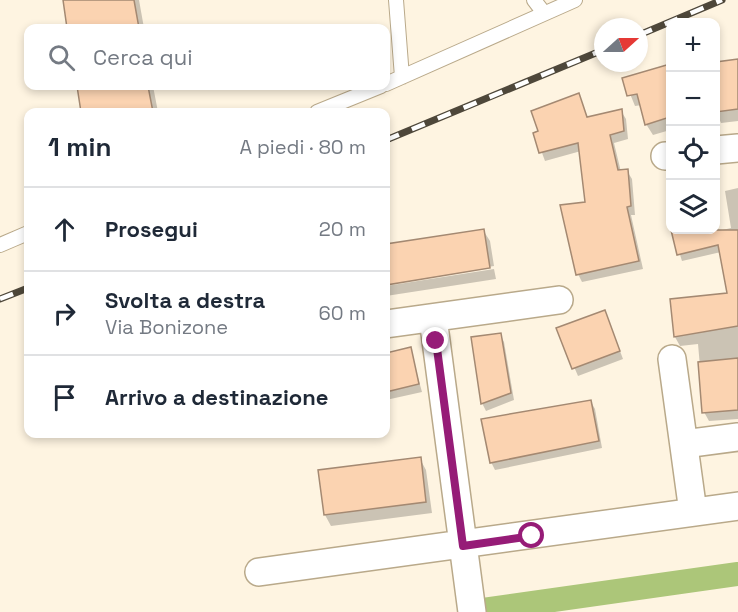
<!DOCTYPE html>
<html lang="it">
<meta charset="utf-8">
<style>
body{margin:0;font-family:"Space Grotesk",sans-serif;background:#f6f6f7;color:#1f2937}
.controls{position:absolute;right:18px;top:18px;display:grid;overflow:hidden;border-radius:12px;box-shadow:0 3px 9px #0003}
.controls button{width:54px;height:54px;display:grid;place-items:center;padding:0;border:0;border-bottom:2px solid #e0e1e3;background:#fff;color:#1f2937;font:30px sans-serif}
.compass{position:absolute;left:594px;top:18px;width:54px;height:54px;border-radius:50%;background:#fff;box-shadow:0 3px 9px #0003;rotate:69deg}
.stop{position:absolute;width:18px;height:18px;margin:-14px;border:4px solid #961c77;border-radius:50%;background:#fff}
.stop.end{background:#961c77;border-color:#fff;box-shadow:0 2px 6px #0008}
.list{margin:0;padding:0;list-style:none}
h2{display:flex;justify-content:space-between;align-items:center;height:78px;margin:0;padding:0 24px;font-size:26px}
h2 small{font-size:20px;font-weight:400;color:#747a83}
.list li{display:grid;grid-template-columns:39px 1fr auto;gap:18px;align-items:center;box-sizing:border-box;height:84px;padding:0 24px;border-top:2px solid #e0e1e3}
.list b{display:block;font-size:22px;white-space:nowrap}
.list p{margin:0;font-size:20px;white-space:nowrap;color:#747a83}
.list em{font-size:20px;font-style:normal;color:#747a83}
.icon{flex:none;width:33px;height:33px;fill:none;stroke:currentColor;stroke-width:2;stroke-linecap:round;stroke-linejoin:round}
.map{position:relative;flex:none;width:738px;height:612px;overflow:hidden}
.search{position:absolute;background:#fff;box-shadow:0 3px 9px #0003;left:24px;top:24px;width:366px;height:66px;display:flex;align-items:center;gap:15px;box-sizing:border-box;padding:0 21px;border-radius:12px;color:#747a83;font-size:22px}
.panel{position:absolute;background:#fff;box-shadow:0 3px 9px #0003;left:24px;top:108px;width:366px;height:330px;border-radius:12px}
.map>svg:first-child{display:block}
.shadow{fill:#0003}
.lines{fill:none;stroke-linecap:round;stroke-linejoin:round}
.canal{stroke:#acc679;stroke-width:24}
.building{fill:#fbd3b1;stroke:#a48972;stroke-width:1.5}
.lane-casing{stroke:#b9a98a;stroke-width:16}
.street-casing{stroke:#b9a98a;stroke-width:30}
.lane{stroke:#fff;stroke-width:14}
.street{stroke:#fff;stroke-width:27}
.rail-casing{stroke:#4e473a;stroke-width:7}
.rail{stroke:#fff;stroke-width:4.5;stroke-dasharray:14;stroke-linecap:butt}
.route{stroke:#961c77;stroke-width:8}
</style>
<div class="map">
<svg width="738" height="612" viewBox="0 0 738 612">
<rect width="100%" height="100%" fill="#fef4e1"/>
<path class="shadow" d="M64,0H139L144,28H68Z
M738,61V121L721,123L716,112V64Z
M670,66V130L653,135L646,124L642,105L635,106L624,79Z
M78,86H153L158,112H83Z
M578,95L588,118L621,111L626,119L628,139L614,143L621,172L627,171L632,179L635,215H631L643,269L582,282L578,274L587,203L581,151L545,161L535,134Z
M738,188V419L709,421L704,412L698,344L680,346L675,337L671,300L729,294L721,252L682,261L672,230H713L714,232L731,228L725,191Z
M670,208V222L667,209Z
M483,230L490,241L494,266L386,283V245Z
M494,269L496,279L386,296V286Z
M608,319L623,359L578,376L558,329Z
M500,334L504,342L514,400L486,411L482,403Z
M410,349L422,392L386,400V355Z
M591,402L595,409L602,448L495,470L491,462Z
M420,459L426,470L432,513L331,526L325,515Z"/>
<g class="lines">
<path class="canal" d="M469,612L738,574"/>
</g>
<path class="building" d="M63,0H134L139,28H67Z
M738,59V109L716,112V62Z
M670,64V117L645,125L637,94L627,96L622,78Z
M77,86H148L153,112H81Z
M579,93L587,117L622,109L624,131L610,135L618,170L628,169L631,206L627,207L639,261L576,275L560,205L585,202L578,143L539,153L533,133L538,131L531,111Z
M484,229L490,268L386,285V244Z
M671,230H738V326L674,337L670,299L727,293L718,245L677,255Z
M605,310L620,351L572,369L556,328Z
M501,333L511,393L481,404L471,337Z
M411,347L419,384L386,392V353Z
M738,358V410L702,413L698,362Z
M591,400L599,441L490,463L481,419Z
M421,457L426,502L324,515L318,470Z"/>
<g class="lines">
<g class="lane-casing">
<path id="lane" d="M396,0L402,77
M534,0L544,13
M386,84L575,0
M317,112L381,86
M0,245L28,233"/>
</g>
<g class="street-casing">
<path id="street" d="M716,150L738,148
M665,156H670
M433,318L472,612
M386,324L559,300
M672,359L693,512
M684,444L738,437
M259,572L738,506"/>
</g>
<use href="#lane" class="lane"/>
<use href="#street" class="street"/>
<g class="rail-casing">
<path id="rail" d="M639,35L722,0
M386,140L603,50
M0,299L28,288"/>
</g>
<use href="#rail" class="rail"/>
</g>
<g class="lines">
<path class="route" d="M436,341L463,546L532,536"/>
</g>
</svg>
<div class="controls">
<button>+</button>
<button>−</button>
<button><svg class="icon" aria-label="locate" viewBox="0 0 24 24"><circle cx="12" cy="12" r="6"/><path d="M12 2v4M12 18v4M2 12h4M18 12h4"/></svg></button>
<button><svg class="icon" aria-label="layers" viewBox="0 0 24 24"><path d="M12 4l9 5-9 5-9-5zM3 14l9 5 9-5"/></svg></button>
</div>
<svg class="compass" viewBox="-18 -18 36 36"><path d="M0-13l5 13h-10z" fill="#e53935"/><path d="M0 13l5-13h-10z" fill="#747a83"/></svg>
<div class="stop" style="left:532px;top:536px"></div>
<div class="stop end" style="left:436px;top:341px"></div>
<div class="search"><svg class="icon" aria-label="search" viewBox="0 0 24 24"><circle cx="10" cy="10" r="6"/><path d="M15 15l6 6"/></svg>Cerca qui</div>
<section class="panel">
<h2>1 min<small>A piedi · 80 m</small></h2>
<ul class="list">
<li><svg class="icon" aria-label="ahead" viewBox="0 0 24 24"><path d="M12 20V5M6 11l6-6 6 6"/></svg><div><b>Prosegui</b></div><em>20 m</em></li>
<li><svg class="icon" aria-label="right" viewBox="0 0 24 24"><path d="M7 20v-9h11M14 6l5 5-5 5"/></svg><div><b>Svolta a destra</b><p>Via Bonizone</p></div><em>60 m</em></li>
<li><svg class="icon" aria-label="arrive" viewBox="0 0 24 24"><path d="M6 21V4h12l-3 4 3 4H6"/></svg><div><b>Arrivo a destinazione</b></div></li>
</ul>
</section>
</div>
